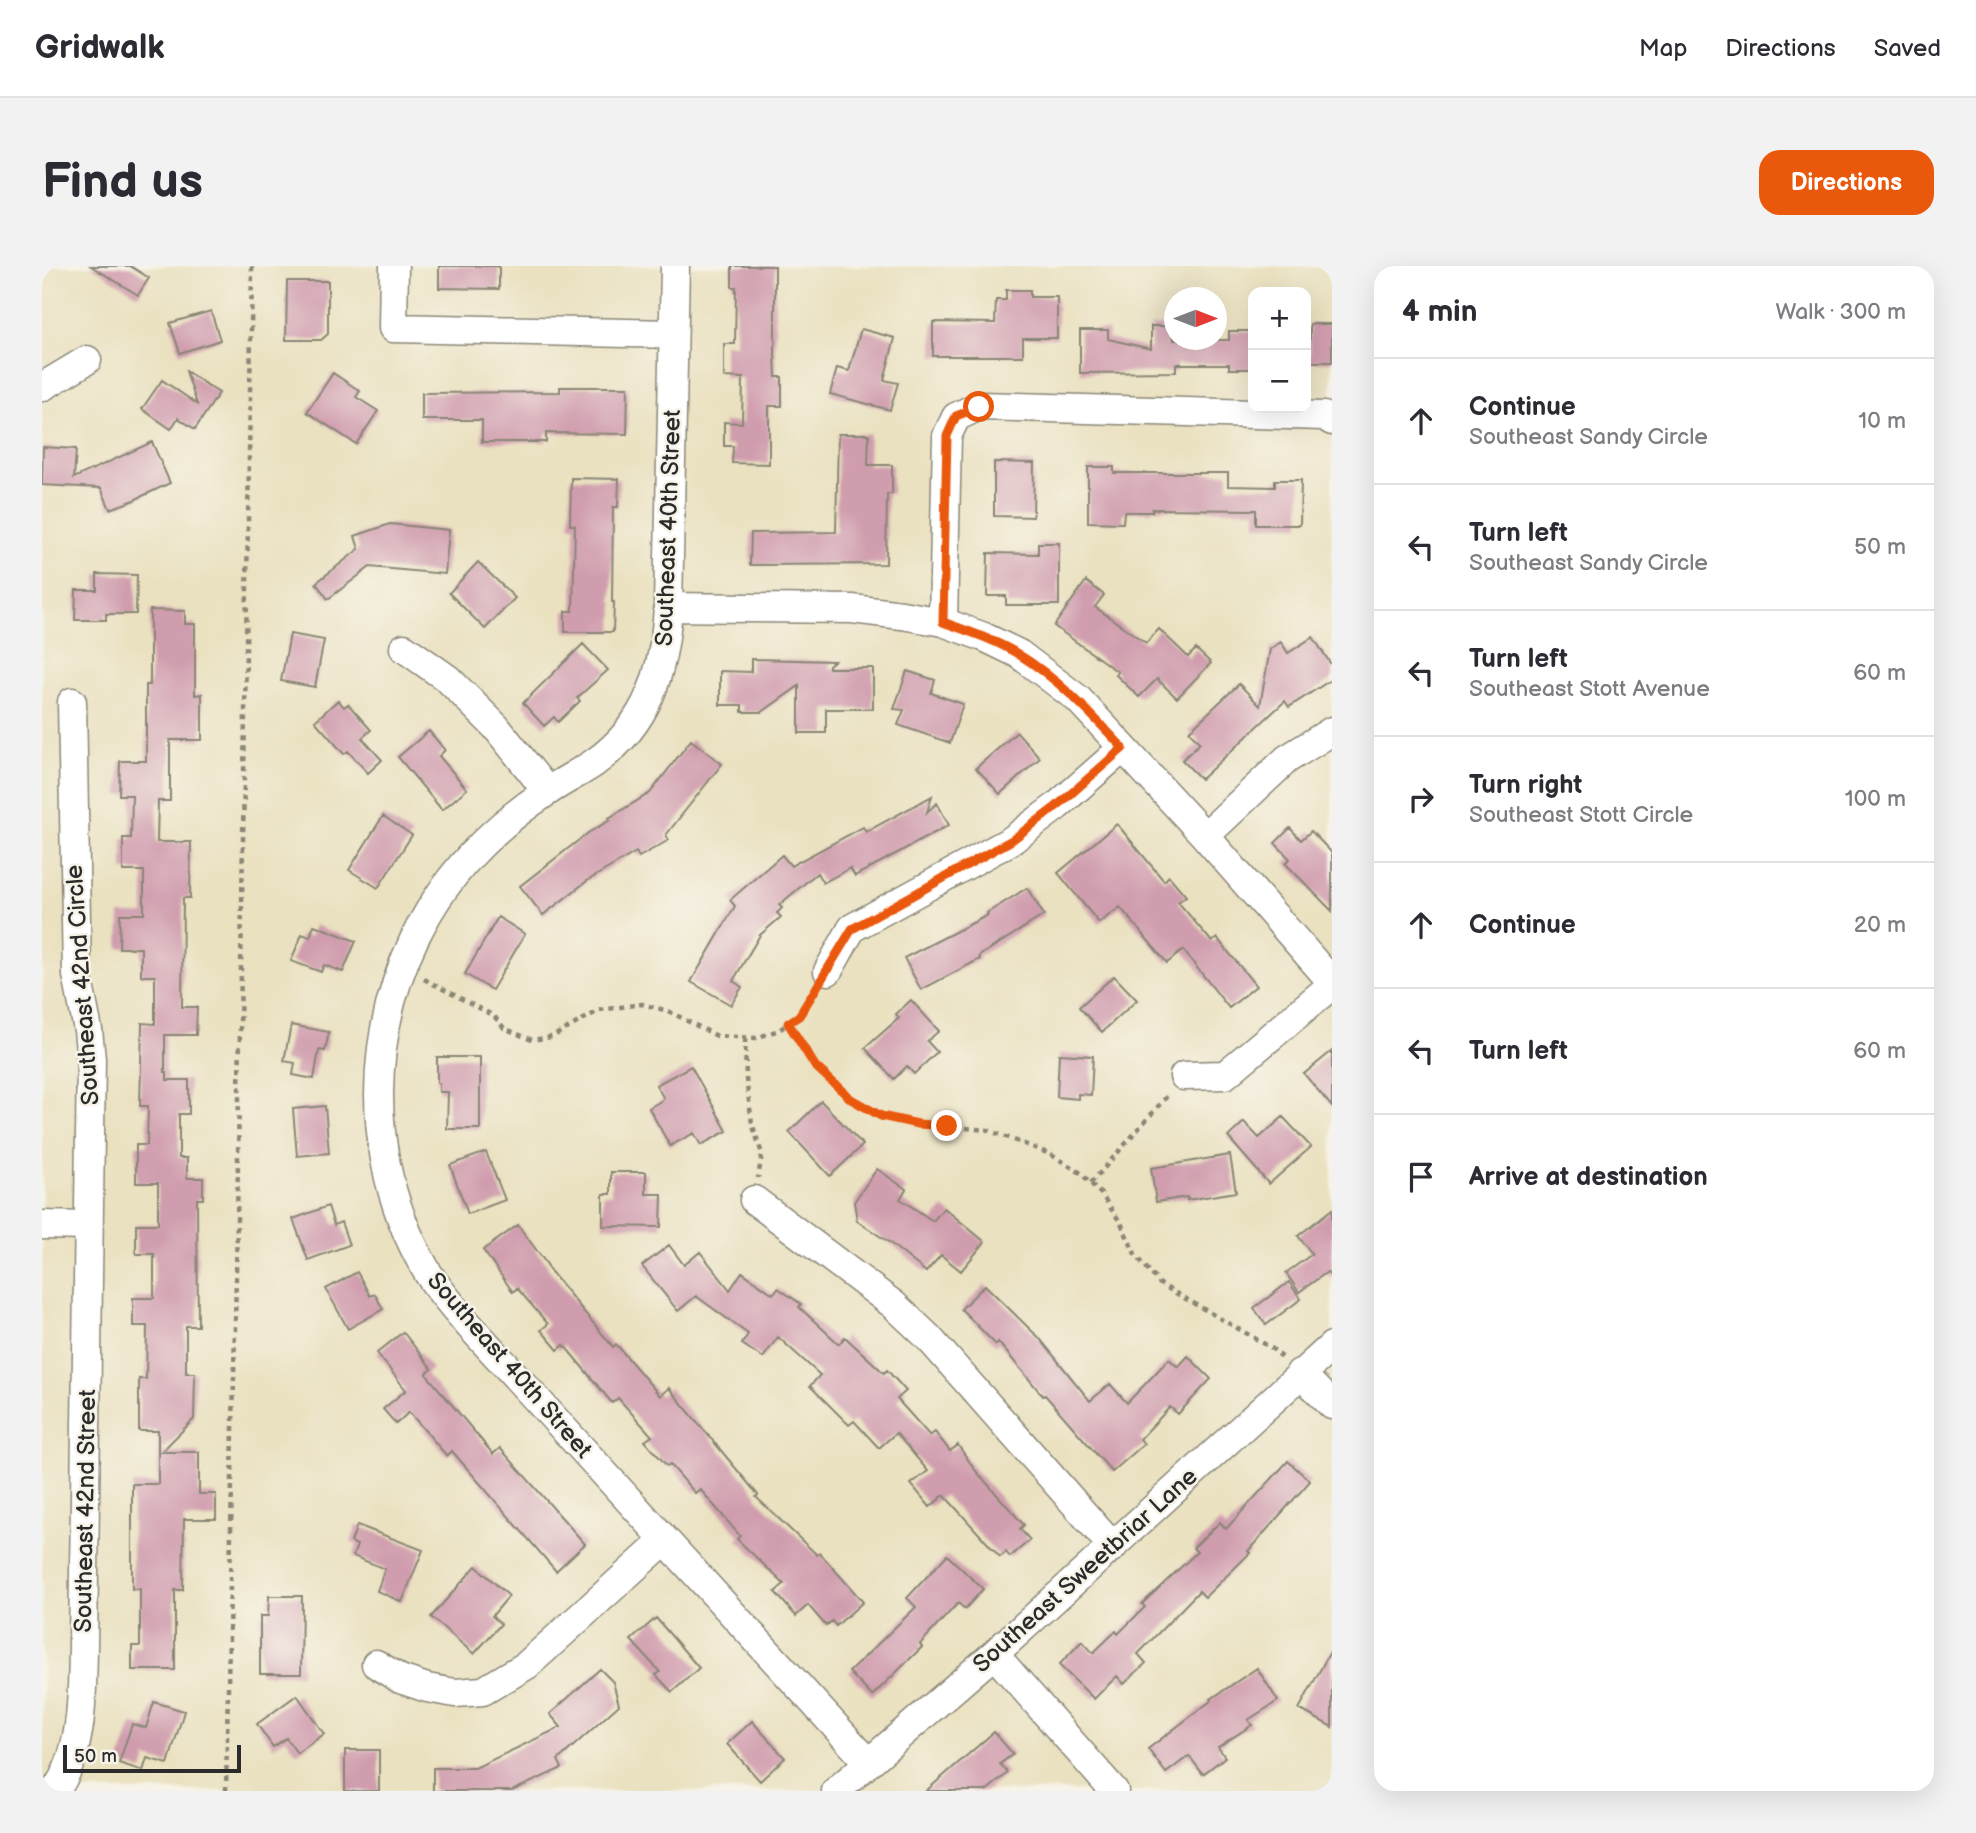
<!DOCTYPE html>
<meta charset="utf-8">
<style>
body{margin:0;font-family:"Balsamiq Sans",sans-serif;background:#f2f2f3;color:#2b2b33}
.controls{position:absolute;right:21px;top:21px;display:grid;overflow:hidden;border-radius:14px;box-shadow:0 7px 28px #0002}
.controls button{width:63px;height:63px;display:grid;place-items:center;padding:0;border:0;border-bottom:2px solid #e1e1e2;background:#fff;color:#2b2b33;font:35px sans-serif}
.compass{position:absolute;left:1122px;top:21px;width:63px;height:63px;border-radius:50%;background:#fff;box-shadow:0 7px 28px #0002;rotate:90deg}
.scale{position:absolute;left:21px;bottom:18px;width:178px;box-sizing:border-box;padding-left:7px;border:4px solid #2b2b2b;border-top:0;font-size:19px;line-height:24px;white-space:nowrap;color:#2b2b2b;-webkit-text-stroke:5px #f7f3e8;paint-order:stroke}
.stop{position:absolute;width:21px;height:21px;margin:-16px;border:5px solid #ea580c;border-radius:50%;background:#fff}
.stop.end{background:#ea580c;border-color:#fff;box-shadow:0 2px 7px #0008}
.list{margin:0;padding:0;list-style:none}
h2{display:flex;justify-content:space-between;align-items:center;height:91px;margin:0;padding:0 28px;font-size:30px}
h2 small{font-size:23px;font-weight:400;color:#7c7c81}
.list li{display:grid;grid-template-columns:46px 1fr auto;gap:21px;align-items:center;box-sizing:border-box;height:126px;padding:0 28px;border-top:2px solid #e1e1e2}
.list b{display:block;font-size:26px;white-space:nowrap}
.list p{margin:0;font-size:23px;white-space:nowrap;color:#7c7c81}
.list em{font-size:23px;font-style:normal;color:#7c7c81}
.icon{flex:none;width:38px;height:38px;fill:none;stroke:currentColor;stroke-width:2;stroke-linecap:round;stroke-linejoin:round}
.map{position:relative;flex:none;width:1290px;height:1525px;overflow:hidden;border-radius:21px}
header{display:flex;align-items:center;gap:42px;box-sizing:border-box;height:98px;padding:0 35px;background:#fff;border-bottom:2px solid #e1e1e2}
header strong{font-size:33px}
nav{display:flex;gap:38px;margin-inline-start:auto;font-size:24px}
.intro{display:flex;align-items:center;justify-content:space-between;box-sizing:border-box;height:168px;padding:0 42px}
h1{margin:0;font-size:49px}
.button{padding:18px 32px;border-radius:21px;background:#ea580c;color:#fff;font-size:24px;font-weight:700}
main{display:flex;gap:42px;padding:0 42px}
aside{flex:1;background:#fff;border-radius:21px;box-shadow:0 7px 28px #0002}
.map>svg:first-child{display:block}
.building{fill:#d09dae}
.lines{fill:none;stroke-linecap:round;stroke-linejoin:round}
.street-casing{stroke:#8a8676;stroke-width:31}
.path{stroke:#8a8676;stroke-width:4.5;stroke-dasharray:5 5;stroke-linecap:butt}
.street{stroke:#fff;stroke-width:28}
.route{stroke:#ea580c;stroke-width:9}
.labels{text-anchor:middle;stroke-width:5;stroke-linejoin:round;paint-order:stroke}
.street-label{font-size:24px;fill:#2b2b2b;stroke:#f7f3e8}
</style>
<header>
<strong>Gridwalk</strong>
<nav><a>Map</a><a>Directions</a><a>Saved</a></nav>
</header>
<div class="intro"><h1>Find us</h1><a class="button">Directions</a></div>
<main>
<div class="map">
<svg width="1290" height="1525" viewBox="0 0 1290 1525">
<rect width="100%" height="100%" fill="#f7f3e8"/>
<filter id="ink" filterUnits="userSpaceOnUse"><feTurbulence type="fractalNoise" baseFrequency=".0143" numOctaves="2"/><feDisplacementMap in="SourceGraphic" scale="14" xChannelSelector="R" yChannelSelector="G"/><feConvolveMatrix kernelMatrix="1 2 1 2 8 2 1 2 1" color-interpolation-filters="sRGB"/></filter>
<filter id="wash" filterUnits="userSpaceOnUse"><feTurbulence type="fractalNoise" baseFrequency=".00686" numOctaves="4" result="noise"/><feDisplacementMap in="SourceGraphic" scale="28" xChannelSelector="R" yChannelSelector="G"/><feGaussianBlur stdDeviation="1.57" result="paint"/><feColorMatrix in="noise" values="0 0 0 0 0 0 0 0 0 0 0 0 0 0 0 0 0 1.4 0 .05"/><feComposite in="paint" operator="in"/></filter>
<g filter="url(#wash)">
<rect width="100%" height="100%" fill="#eae1c0"/>
<g id="blocks">
<path class="building" d="M49,0H88L107,12L96,29Z
M397,0H457V23L397,22Z
M690,0H733V88L734,111H740V140H727V198L690,197L691,180H682V156L700,157L701,112L682,111V78H693L694,21H690Z
M245,15H286V68L279,74H244Z
M964,24H988V31H1015V72H981V90H891V56L953,57L954,34H964Z
M169,45L178,74L138,87L128,57Z
M1268,58H1290V96H1268Z
M1109,60H1132V74H1187V65H1211V103H1187V98H1134V106L1038,107V64H1066V73L1109,83Z
M819,63L853,72L842,114L856,117L848,144L788,128L795,102L807,105Z
M144,105L177,127L153,163L136,152L129,163L100,143L120,114L155,138Z
M291,107L318,125L314,131L336,145L314,178L265,146Z
M518,121H586L585,168L504,167V176H440V154H380V127L518,126Z
M796,168H827L826,199H850V228H845L844,298L708,299L709,267L794,266Z
M110,176L128,217L90,235L68,243L59,222L0,219L1,181L34,183L32,212Z
M952,196L992,197L991,251L952,250Z
M1046,201H1072V207H1186V220L1233,221V214H1259L1258,259H1214V244L1110,243V246H1082L1081,257L1046,256Z
M529,212L577,213L576,241H571L570,336H572L571,366H523V345H531L533,259H528Z
M348,258L407,264L403,308L328,301L286,333L274,317L317,283L313,270Z
M996,277H1017V339H964V330H945L946,287L996,288Z
M436,296L473,332L443,363L407,327Z
M55,308L95,309L94,348H64V354H33L34,324H55Z
M1044,315L1062,329L1053,341L1104,377L1117,363L1146,391L1154,383L1169,397L1135,432L1115,413L1097,431L1074,409L1076,406L1012,360Z
M108,344L143,345V358H153V429L160,428V474H128V535H116L115,576H149L148,632H141L140,741H155L154,769H123V806H125V814H147V848H137V892H145V912H161V933H155L156,1060H144V1107H153L152,1153L119,1186H157V1228H174V1253H142L141,1324H133V1404H90V1380H98V1323H90V1218H116V1165H97V1113H104L105,1060H91V1032H112V988H94V958H116V917H94V879H105L106,840H98L100,757L113,758V710H99V682H77L78,648H102V605H81V572H89L90,529H77L78,495H104V419H108Z
M248,368L282,374L273,421L239,415Z
M1271,371L1290,400V413L1247,441L1243,435L1159,513L1140,494L1158,477L1147,465L1197,418L1218,440L1228,383L1239,376L1246,387Z
M541,378L566,404L535,432L538,435L516,456L512,451L502,460L481,437Z
M709,393L792,395L787,399V402H831V443H784V467H757V420L720,446H700V439H678V405L709,406Z
M865,405L893,414L889,427L921,438L908,477L856,459L862,444L852,443Z
M296,434L302,441L306,438L329,464L320,472L340,494L326,507L306,485L302,488L273,455Z
M387,465L403,484L397,490L425,523L400,544L356,491Z
M975,466L998,492L958,528L934,502Z
M649,474L680,498L624,569L627,574L597,591L594,586L545,615L501,649L478,620L546,567L568,554L567,552L608,527Z
M890,530L885,546L895,537L907,559L813,610L808,602L781,617L775,607L737,639L740,642L735,647L739,651L718,669L691,715L700,721L689,739L649,716L693,640L688,634L740,589L749,600L821,561L824,566Z
M341,550L370,569L336,622L307,604Z
M1075,558L1122,615L1127,610L1144,630L1136,636L1170,676L1175,672L1214,720L1187,742L1141,684L1125,697L1078,641L1057,657L1016,607Z
M1248,562L1259,574L1269,565L1290,587V645L1243,597L1248,593L1233,577Z
M985,622L1002,649L937,690L938,693L879,724L862,692L946,649L945,647Z
M456,651L483,668L450,724L423,708Z
M272,659L314,675L301,706L282,699L279,706L249,695L260,668L268,671Z
M1072,710L1095,734L1060,766L1037,741Z
M869,734L897,765L885,775L895,786L872,808L865,800L852,813L823,782L857,752L854,748Z
M249,759L287,766L283,785L277,784L272,813L251,809L253,797L242,795Z
M1290,785V841L1262,808Z
M1017,788L1051,790L1049,829L1036,828V833L1015,831Z
M395,791H438V863H405L406,826H397V817H395Z
M649,800L685,865L659,879L652,867L628,880L607,842L622,833L614,819Z
M779,835L821,879L788,910L747,866Z
M283,840L287,887L255,890L251,843Z
M1241,851L1269,881L1227,918L1186,871L1202,856L1217,872Z
M444,886L463,934L426,948L408,899Z
M1188,889L1194,926L1145,934V931L1114,936L1109,902Z
M835,903L864,923L858,933L891,955L902,942L943,976L919,1005L899,989L884,1006L848,977L815,955L812,936Z
M569,906H604V928H620L619,961L561,960V928H569Z
M286,940L292,959L299,956L307,979L266,994L251,953Z
M1290,943V1012L1285,1006L1257,1026L1244,1007L1270,988L1256,970Z
M476,959L506,1000L505,1001L571,1081L574,1078L618,1130L627,1122L716,1229L714,1231L775,1289L778,1287L821,1336L794,1360L790,1355L784,1360L766,1339L754,1350L733,1326L742,1318L695,1273L698,1270L658,1223L653,1227L628,1198L625,1200L603,1175L610,1170L576,1132L570,1137L522,1079L516,1084L499,1064L506,1058L475,1022L471,1026L441,984Z
M627,979L642,999L658,986L688,1024L700,1006L731,1028L736,1022L759,1038L757,1041L797,1078L803,1071L842,1107L845,1104L864,1125L855,1133L888,1170L893,1166L908,1185L916,1179L933,1204L982,1259L978,1263L988,1274L968,1291L964,1286L958,1291L902,1229L888,1241L869,1218L886,1205L854,1167L837,1182L812,1155L807,1159L768,1120L778,1109L736,1071L721,1092L700,1078L706,1068L654,1030L636,1045L600,1000Z
M315,1006L328,1030L333,1028L341,1043L306,1063L284,1023Z
M1247,1016L1259,1033L1224,1059L1212,1042Z
M943,1019L999,1074L1048,1135L1068,1118L1085,1137L1127,1093L1136,1101L1146,1090L1169,1113L1136,1148L1128,1141L1098,1173L1102,1178L1070,1206L1003,1129L1001,1130L956,1076L954,1079L919,1043Z
M361,1066L390,1103L384,1108L451,1188L458,1182L543,1278L514,1305L410,1185L405,1190L367,1146L354,1158L341,1143L364,1124L335,1087Z
M1246,1195L1268,1215L1206,1285L1208,1287L1163,1331L1157,1325L1096,1388L1104,1397L1082,1418L1075,1410L1052,1433L1017,1399L1040,1375L1051,1387L1074,1365L1076,1368L1103,1341L1100,1338L1155,1286L1151,1282L1178,1256L1184,1263Z
M315,1259L381,1284L360,1336L335,1325L343,1303L311,1290L315,1279L309,1276Z
M905,1289L941,1323L923,1343L916,1337L878,1378L880,1381L830,1430L807,1406L874,1341L865,1332Z
M434,1300L467,1330L450,1350L459,1358L432,1388L389,1351Z
M227,1330H260L259,1408H218V1350H226Z
M614,1352L657,1402L630,1426L614,1409L618,1406L589,1374Z
M1290,1382V1461L1257,1443Z
M1215,1402L1236,1435L1206,1454L1210,1459L1176,1481L1183,1491L1161,1508L1147,1490L1124,1507L1106,1483L1170,1434L1169,1433Z
M558,1403L571,1416L577,1439L516,1494L520,1502L470,1525H391V1502H433L519,1461L508,1448Z
M255,1429L282,1468L255,1487L244,1472L231,1481L215,1458Z
M112,1436L142,1445L126,1498L105,1492L101,1505L77,1497L90,1458L104,1462Z
M710,1455L743,1492L718,1515L685,1478Z
M952,1466L971,1488L958,1498L966,1507L944,1525H884Z
M303,1484H337V1525H303Z"/>
</g>
</g>
<g filter="url(#ink)">
<use href="#blocks" fill-opacity="0" stroke="#8a8676" stroke-width="2"/>
<g class="lines">
<g class="street-casing">
<path id="street" d="M352,0L351,62L631,68
M633,0L626,341C622,405 607,458 552,497C537,507 521,515 506,525C483,540 460,558 440,578C327,689 304,871 386,1007C397,1025 412,1041 425,1057L826,1496
M0,121L45,94
M626,341L810,343L860,349L901,356L942,371L977,388L1036,433L1163,570L1290,716
M901,356L905,170L914,151L937,140L1282,150L1290,155
M362,382L406,413L454,461L505,525
M1163,570L1245,493L1290,465
M786,705L810,662L970,574L1015,540L1081,482
M1142,810L1183,809L1290,719
M712,934L852,1039L886,1071L1071,1281
M0,959L46,960
M1258,1107L1290,1139
M952,1388L1072,1525
M334,1398L358,1413L385,1422L413,1427L441,1425L485,1399L623,1274
M13,1525C42,1487 40,1426 41,1380L49,793L46,764L35,709L30,436
M794,1525L952,1388L1290,1080"/>
</g>
<path class="path" d="M382,713L452,750L462,762L490,774L510,771L558,744L600,738L626,745L675,770L714,772L737,764L757,750L773,725
M746,757L773,800L809,833L839,850L876,858L946,864L1008,888L1039,907L1059,928L1079,957L1093,988L1118,1018L1228,1081L1241,1092
M703,772L704,813L710,857L720,888L716,912
M1049,917L1127,828
M184,1525L195,956L210,0"/>
<use href="#street" class="street"/>
</g>
</g>
<g class="lines" filter="url(#ink)">
<path class="route" d="M905,860L876,858L839,850L809,833L773,800L746,757L757,750L767,734L810,663L970,574L1015,540L1081,482C1049,448 1017,413 976,388C953,374 926,365 901,356L905,170L914,150L937,141"/>
</g>
<g class="labels">
<g class="street-label">
<text transform="translate(626 262) rotate(-88)" y="8">Southeast 40th Street</text>
<text transform="translate(40 719) rotate(-94)" y="8">Southeast 42nd Circle</text>
<text transform="translate(468 1099) rotate(49)" y="8">Southeast 40th Street</text>
<text transform="translate(43 1245) rotate(-89)" y="8">Southeast 42nd Street</text>
<text transform="translate(1043 1304) rotate(-42)" y="8">Southeast Sweetbriar Lane</text>
</g>
</g>
</svg>
<div class="controls">
<button>+</button>
<button>−</button>
</div>
<svg class="compass" viewBox="-18 -18 36 36"><path d="M0-13l5 13h-10z" fill="#e53935"/><path d="M0 13l5-13h-10z" fill="#7c7c81"/></svg>
<div class="scale">50 m</div>
<div class="stop" style="left:937px;top:141px"></div>
<div class="stop end" style="left:905px;top:860px"></div>
</div>
<aside>
<h2>4 min<small>Walk · 300 m</small></h2>
<ul class="list">
<li><svg class="icon" aria-label="ahead" viewBox="0 0 24 24"><path d="M12 20V5M6 11l6-6 6 6"/></svg><div><b>Continue</b><p>Southeast Sandy Circle</p></div><em>10 m</em></li>
<li><svg class="icon" aria-label="left" viewBox="0 0 24 24"><path d="M17 20v-9H6M10 6l-5 5 5 5"/></svg><div><b>Turn left</b><p>Southeast Sandy Circle</p></div><em>50 m</em></li>
<li><svg class="icon" aria-label="left" viewBox="0 0 24 24"><path d="M17 20v-9H6M10 6l-5 5 5 5"/></svg><div><b>Turn left</b><p>Southeast Stott Avenue</p></div><em>60 m</em></li>
<li><svg class="icon" aria-label="right" viewBox="0 0 24 24"><path d="M7 20v-9h11M14 6l5 5-5 5"/></svg><div><b>Turn right</b><p>Southeast Stott Circle</p></div><em>100 m</em></li>
<li><svg class="icon" aria-label="ahead" viewBox="0 0 24 24"><path d="M12 20V5M6 11l6-6 6 6"/></svg><div><b>Continue</b></div><em>20 m</em></li>
<li><svg class="icon" aria-label="left" viewBox="0 0 24 24"><path d="M17 20v-9H6M10 6l-5 5 5 5"/></svg><div><b>Turn left</b></div><em>60 m</em></li>
<li><svg class="icon" aria-label="arrive" viewBox="0 0 24 24"><path d="M6 21V4h12l-3 4 3 4H6"/></svg><div><b>Arrive at destination</b></div></li>
</ul>
</aside>
</main>
